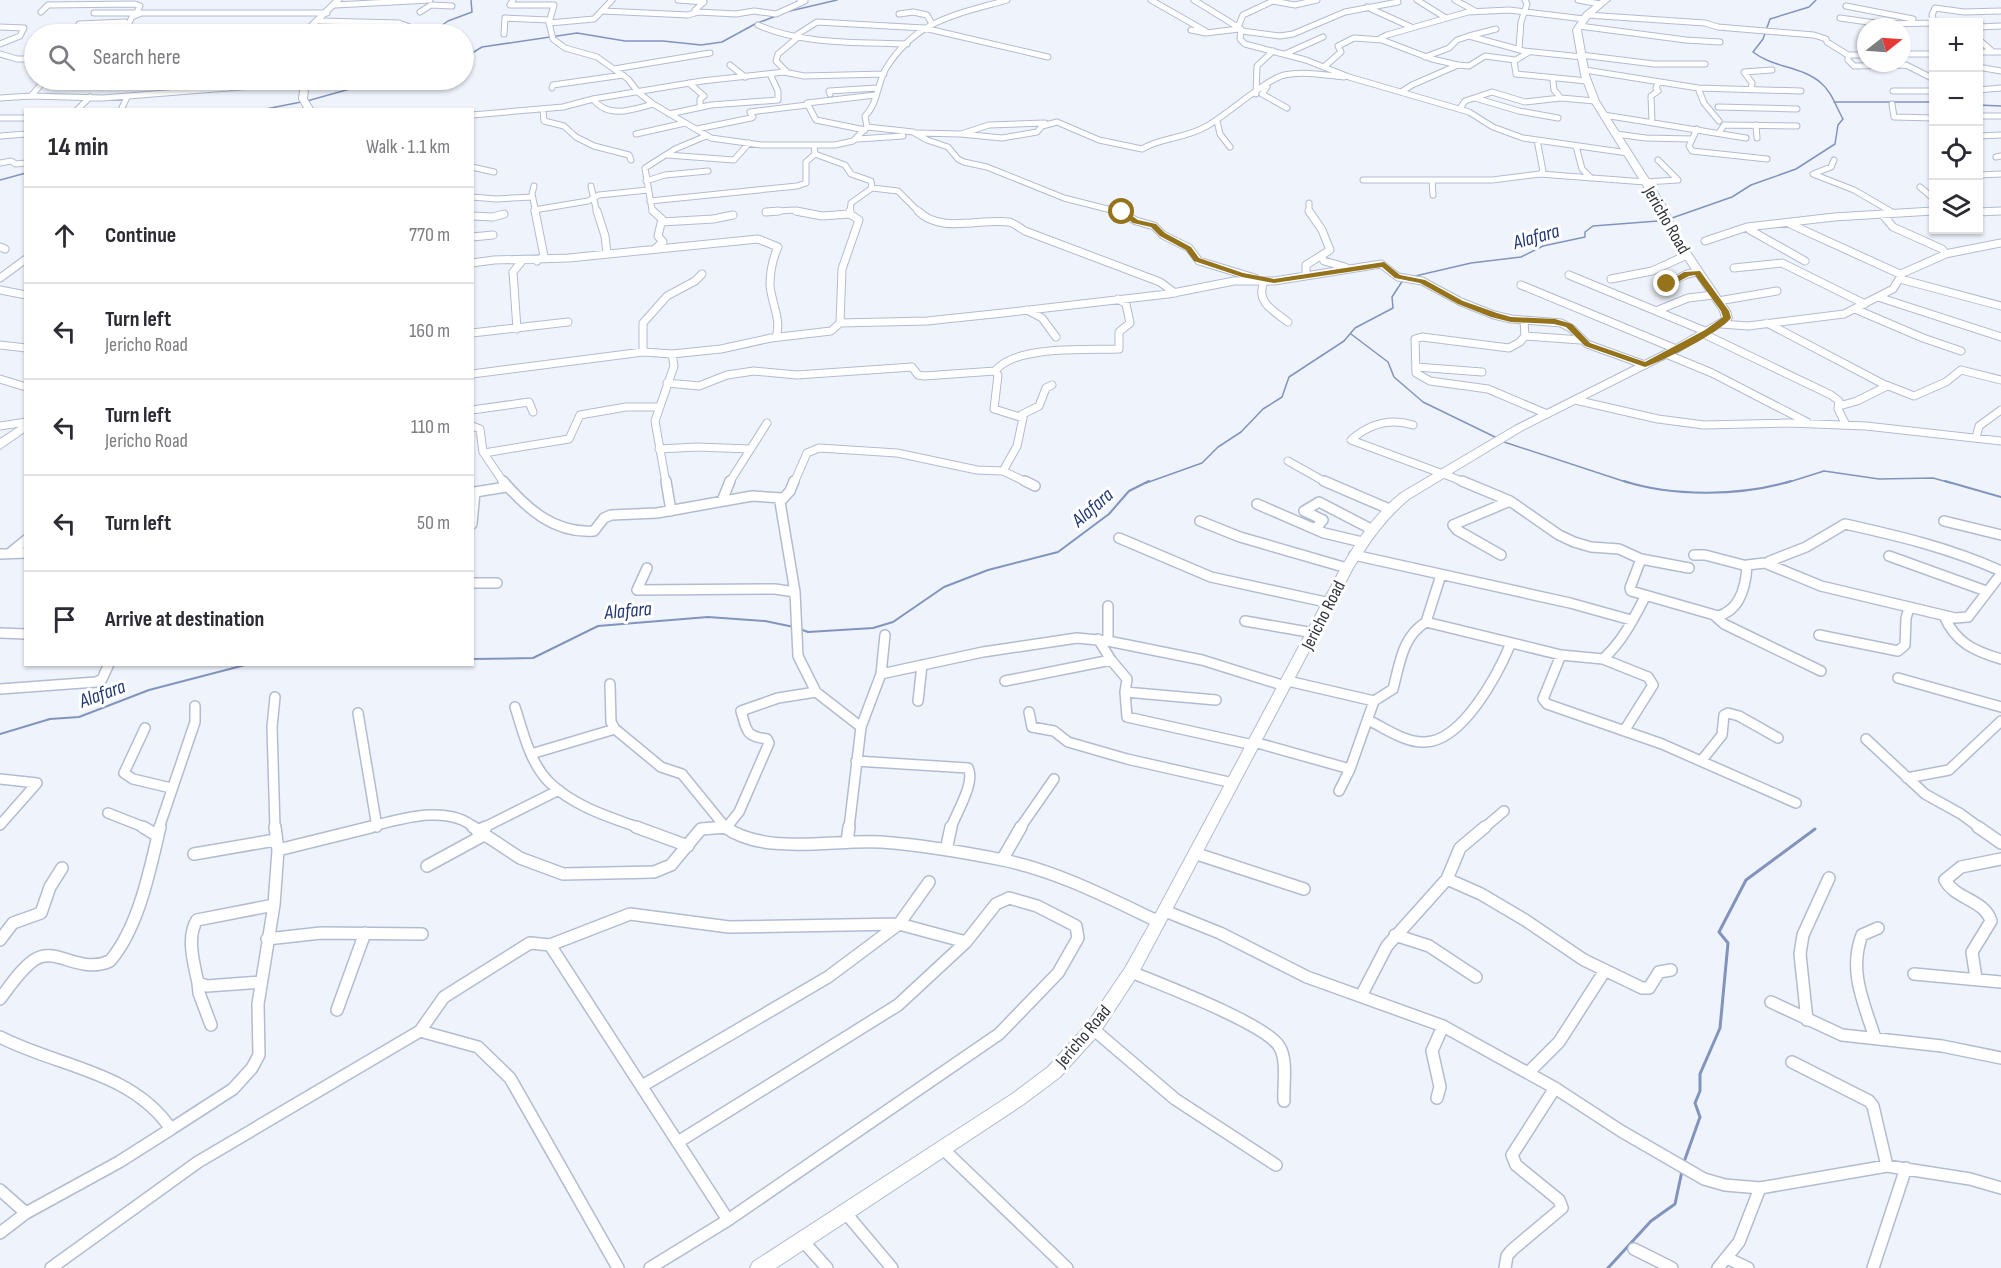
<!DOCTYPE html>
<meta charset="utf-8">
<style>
body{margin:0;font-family:"Sofia Sans Condensed",sans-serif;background:#f2f2f3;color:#2b2b33}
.controls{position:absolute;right:18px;top:18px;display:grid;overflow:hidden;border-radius:0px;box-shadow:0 2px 4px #0004}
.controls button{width:54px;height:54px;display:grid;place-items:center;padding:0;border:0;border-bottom:2px solid #e1e1e2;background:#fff;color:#2b2b33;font:30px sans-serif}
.compass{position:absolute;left:1857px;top:18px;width:54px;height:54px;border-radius:50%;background:#fff;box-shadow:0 2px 4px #0004;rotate:73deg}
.stop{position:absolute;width:18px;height:18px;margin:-14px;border:4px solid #95731b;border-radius:50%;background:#fff}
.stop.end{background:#95731b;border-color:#fff;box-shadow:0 2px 6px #0008}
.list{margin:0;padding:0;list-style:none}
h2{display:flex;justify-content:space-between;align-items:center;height:78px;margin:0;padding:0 24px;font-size:26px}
h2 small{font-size:20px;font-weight:400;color:#7c7c81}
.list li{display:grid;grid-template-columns:39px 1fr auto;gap:18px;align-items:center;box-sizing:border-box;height:96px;padding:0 24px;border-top:2px solid #e1e1e2}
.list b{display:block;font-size:22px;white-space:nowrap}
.list p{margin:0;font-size:20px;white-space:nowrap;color:#7c7c81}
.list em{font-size:20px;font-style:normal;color:#7c7c81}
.icon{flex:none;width:33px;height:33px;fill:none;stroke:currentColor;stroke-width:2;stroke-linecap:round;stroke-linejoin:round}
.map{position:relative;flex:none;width:2001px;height:1268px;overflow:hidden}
.search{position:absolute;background:#fff;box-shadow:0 2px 4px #0004;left:24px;top:24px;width:450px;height:66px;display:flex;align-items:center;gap:15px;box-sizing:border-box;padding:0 21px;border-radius:33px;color:#7c7c81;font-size:22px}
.panel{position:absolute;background:#fff;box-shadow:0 2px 4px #0004;left:24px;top:108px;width:450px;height:558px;border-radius:0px}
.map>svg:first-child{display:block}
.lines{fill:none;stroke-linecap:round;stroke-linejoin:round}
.stream-far2{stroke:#8294bc;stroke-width:1.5}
.stream-far1{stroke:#8294bc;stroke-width:2}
.stream{stroke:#8294bc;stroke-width:3}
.street-far3-casing{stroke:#b2bcd1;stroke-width:7}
.street-far2-casing{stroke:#b2bcd1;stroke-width:9}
.street-far1-casing{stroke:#b2bcd1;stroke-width:12}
.street-casing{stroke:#b2bcd1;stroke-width:14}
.secondary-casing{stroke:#b2bcd1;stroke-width:2}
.street-far3{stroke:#fff;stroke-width:5}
.street-far2{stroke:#fff;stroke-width:7}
.street-far1{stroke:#fff;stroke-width:9}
.street{stroke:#fff;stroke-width:11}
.secondary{fill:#fff;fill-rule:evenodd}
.route{fill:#95731b}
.labels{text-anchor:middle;stroke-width:6;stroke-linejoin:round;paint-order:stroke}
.street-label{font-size:18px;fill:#2f333b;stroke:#fff}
.water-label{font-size:20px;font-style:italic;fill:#203774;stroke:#fff}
</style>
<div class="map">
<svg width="2001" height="1268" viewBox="0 0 2001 1268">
<rect width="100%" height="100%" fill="#eff3fc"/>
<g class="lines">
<path class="stream-far2" d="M790,11L837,0
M429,34L448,21L472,12L471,0
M464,58L482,47L577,33L625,41H663L701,45L722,42L755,24L776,16
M307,101L382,80
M1834,102H1934
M1978,105L2001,106
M261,110L301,102
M0,180L26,173
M1672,218L1732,197L1751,185L1796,169L1835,144L1838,125L1843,119C1836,107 1832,92 1821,83C1802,66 1773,68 1753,52L1763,39L1770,19L1809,7L1816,0
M1411,277L1471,263L1521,257L1543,246L1585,237V232L1593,226L1658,221
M1351,334L1388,362L1394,377L1423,402L1497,438
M1504,442L1629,483
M1146,483L1202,463L1218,447L1241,432L1263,409L1282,397L1289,377L1344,341L1355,328L1393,308L1392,297L1403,280
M1786,483L1824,471L1879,479L1933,478L1951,483"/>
<path class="stream-far1" d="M1624,481C1672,497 1743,496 1791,481
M1945,481L2001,497
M800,629L808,632L873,628L893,622L944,587L988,570L1058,552L1109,514L1129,491L1149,481
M472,659L533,658L598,626L708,617L765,621L794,627
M0,734L50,719L79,717L149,690L249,664"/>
<path class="stream" d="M1684,1162L1700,1117L1695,1103L1700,1091V1074L1720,1028L1728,943L1719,932L1746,880L1815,829
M1608,1268L1651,1221L1675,1204L1682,1171"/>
<g class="street-far3-casing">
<path id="street-far3" d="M513,0L510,5H554L549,23L553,39L565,48L597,57L628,79L638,92L653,104L711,138L761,145H835L853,141L867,127L865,116C877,105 877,86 885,70C915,20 955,15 1007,0
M678,0L704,2L695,10V13
M1151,0L1207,32
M1194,0L1241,29L1240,39L1245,44L1306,60L1349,77L1469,112L1493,127L1523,138L1628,153
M1417,0L1446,18
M1455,0L1475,11
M1578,0L1600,4
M1273,1L1295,5L1317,0
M335,5L430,0
M1846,6L1913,19
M1367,7L1411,27
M603,11L688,15L698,12L736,14L754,11L776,14L805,1L800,0
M41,12L48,5L135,4L140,6L137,12
M420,12L431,5L452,6
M94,13H327
M141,13L132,17L129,23L119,26L117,32L304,33
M899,14L913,12L927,15L932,24
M1587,15L1705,23L1718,27L1814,35L1826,39L1827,42L1848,55H1866
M1840,18L1882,24L1934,23
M319,21L399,23L415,29
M1934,22L1932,15L1935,8L1964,12L2001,11
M549,23L594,19L612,0
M79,24L125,22
M758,25C803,45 859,42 907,44
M1579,26L1686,40L1720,42
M0,27L24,28L20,36L0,44
M1238,27L1243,15L1275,0
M1978,27L2001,26
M1496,29L1469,36L1524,51L1582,57
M1191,30L1206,33L1239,29
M1242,31L1280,36L1293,34L1345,12L1398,2
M335,34H367
M504,34L505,18L549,20
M1978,39L1993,52
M1519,48L1521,22L1527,4L1525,0
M1529,52L1514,61L1516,74L1587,81
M1978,52H2001
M0,54L17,59H34
M1285,54L1323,37
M1902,54H1934
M1581,55L1654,64H1705
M1848,55V60L1854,66L1906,65L1934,79
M1425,57L1449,48L1457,40L1469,36
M730,65L745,77
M1458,65L1469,66L1485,56L1515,60
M1325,66L1341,52L1338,46L1354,38L1382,40
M1978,67L2001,71
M614,69L710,53
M1585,70L1698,88L1801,91
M781,72L786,71L776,61L778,54L796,39L798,34L817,22L924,28L1048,57
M1553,81L1554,90L1561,98
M689,83L704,96L700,99V106
M1267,87L1262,94L1287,108
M552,88L553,85L623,75
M1698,88L1704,103L1719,121
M1751,90L1752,83L1744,72L1772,70
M1978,90L2001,88
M1893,91H1934
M1401,92L1412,85L1458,65L1432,59L1382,40L1381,38L1387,35L1468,12L1509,10L1584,19
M830,94L829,91L877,88
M1256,94L1257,66L1273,51
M31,96L45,80
M0,98L31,96L103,98L304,82
M1475,98L1519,111L1558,118
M593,99C608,119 632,110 653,104
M1892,104L1894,117L1934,118
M1718,107L1797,109
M77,110L90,97
M121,110L127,97
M543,110L544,121L564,126L576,137L594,146L629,155L631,160
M1462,110L1461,107L1465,101L1492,92L1525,102L1561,98L1595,101
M669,114L711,105L778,100V91L770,74
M472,115L563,107L593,99L702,81L784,72L804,76L884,74
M1604,115L1746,138
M1978,116H2001
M0,118H26
M1217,121L1220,134L1230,147
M1652,122L1651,96L1658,91L1656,88L1658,83
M1756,125L1757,138
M867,127L913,132L927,140L948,147L958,159L964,162L987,167L1064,198L1123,213
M697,129L751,118L753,117L750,112L807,105
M1697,129L1689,146L1692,151L1767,159
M865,130L816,120L807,103L875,95
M917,133L961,134L989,125L1045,123
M1719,133L1724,125L1797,126
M636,134L685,123
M961,134L1002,138L1037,132L1042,126L1057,122L1099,140L1142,149C1162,137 1185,139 1207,126C1227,115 1265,80 1284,75C1303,71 1325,75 1344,77
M1616,134L1646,138L1692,139
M0,136L26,134
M1978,136L2001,135
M858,139L903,136
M814,145L815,154L845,165L851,174L871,181L872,188L851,203L850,213
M1576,146L1582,169L1591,178
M667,155L734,160L749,143
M1996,157L2001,156
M1834,160L1831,167L1813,174L1854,190L1892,212
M0,163L11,161L16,164L26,163
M472,167L494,172
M1540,174L1645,182L1678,180L1658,160
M1978,175L2001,174
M1363,180H1492L1540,174L1543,171L1537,140
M1432,180L1433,195
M646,181L665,175L708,171
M534,186L532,194L536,213
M591,186L597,213
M1920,187L1934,199
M872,188L898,191L920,213
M472,197L496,199L532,197
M650,201L797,186L806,183V162L815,154
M1309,203V213
M534,210L588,201L599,195L648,190
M766,212L793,210L801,213
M1978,212L2001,211
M655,213L652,210L645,168L675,149L706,136
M1908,213L1934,211"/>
</g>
<g class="street-far2-casing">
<path id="street-far2" d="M535,211L544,256L537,261
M597,211L605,236L607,253
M653,211L662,219L658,236L663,242L656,248
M796,211L822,216L850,214
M918,211C941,234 980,218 1009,222C1014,223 1020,228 1025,231L1160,282L1175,293
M1118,211L1136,221L1154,226L1163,235L1189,248L1199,261L1255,278
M766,212L779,211
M1978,212L2000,211
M472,216L493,217L504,214
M662,222L713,219L733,215
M1790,224L1902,275
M1753,227L1750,230L1805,261
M472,237L493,235
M1705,241L1747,227L1834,217L1933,211
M0,247L5,249
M1945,254L2001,243
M1321,256L1324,261L1345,267
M472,263L494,260L569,258L758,239L778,247C773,258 770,273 770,285C771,302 782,320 776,337
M1734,268L1782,263L1865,304
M1306,275V265L1330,250L1322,230L1309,211
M1569,275L1707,332
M0,278L26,259
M1611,279L1652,271L1687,255
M1900,279L2001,306
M1264,282C1255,302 1274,311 1288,322
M1667,284L1687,274L1697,272
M1521,285L1676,349
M0,290L26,295
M1878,297L2001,337
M1718,301L1777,291
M1855,309L1923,338L1961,351
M1027,310L1042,318L1056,337
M1656,311L1688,298L1713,295
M1524,321L1525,336L1520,342L1509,348L1422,337L1415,339L1416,373L1430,381L1488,389L1547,414
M840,323L842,269L859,220L850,214V211
M1767,323L1887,386L1857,401L1839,406
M1721,324L1748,326L1844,314L1893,289L1903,273L1946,254L1942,249L1893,227L1882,214
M517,329L513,272L522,261
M472,333L568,322
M1704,334L1831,395L1839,401L1838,409L1846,425
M1525,336L1581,340
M0,345L26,348
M643,352V323L667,296L695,281L702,274
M1666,354L1712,373L1807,422
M1416,367L1482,372
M472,374L643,352L672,354L721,349L771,338L831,331L840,323L927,321L1003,313L1168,294L1234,281H1274L1381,264L1398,277L1422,281L1461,302L1494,315L1511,319L1561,323L1572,329L1587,344L1645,365
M0,379L26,387
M667,383L699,386L727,375L754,371L797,375L912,367L918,375L924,376L995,371
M1886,385L1914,396L1946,382L1961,370L2001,380
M1575,400L1658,419L1704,425L1789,423L1866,426L2001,441
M472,410L529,402L533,412
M1023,418L1021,415L1039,406L1046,388L1052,385
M1413,425C1390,418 1369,424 1351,440L1443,474
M0,426L26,422
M472,426L480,429L483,452L504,483
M1976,438L1979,426L2001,410
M659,449L697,447L750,449
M484,453L569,439L580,415L626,407H658
M1288,461L1327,483
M1003,471L1017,446L1023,418L994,409L998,375L995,371C1015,345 1087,350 1119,349V332L1130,323L1126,304L1118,299
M1444,474L1466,483
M666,483L655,421L674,366L672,354
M729,483L767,423
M794,483L807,453L819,448L897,453L977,470L1003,471L1028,483"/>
</g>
<g class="street-far1-casing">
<path id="street-far1" d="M503,481C527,509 555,534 594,531L604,518L611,515L657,513L752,496L782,498
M666,481L671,511
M794,481L790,491L780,502L795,592L798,656L816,692L861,727
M1025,481L1035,486
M1324,481L1389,509
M1462,481L1510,501L1559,535L1574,542L1591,547L1619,549L1641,559L1689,568
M722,501L730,481
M1257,504L1324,533L1362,542
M1200,521L1240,537L1347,568
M1944,521L2001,535
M472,524L475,492L506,487
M1315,529L1323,520L1304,511L1319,502L1371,529
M1119,538L1211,577L1330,603
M10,553L26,540
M0,554L26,553
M1354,555L1570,603L1631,620
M1501,555L1457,530L1453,525L1510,501
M1694,555H1705L1747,566
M1889,556L1986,591
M1641,559L1630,588L1631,591L1718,616C1741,610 1746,586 1747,565L1765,563L1821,586L1955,618L1968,617L2001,574
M1771,565L1770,561L1806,547L1845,524C1899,536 1950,548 2001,571
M647,568L637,590L775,589L795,592
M472,583H497
M1108,606V641
M1715,616L1724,624L1821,671
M1944,616C1956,643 1974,651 2001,659
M1245,621L1314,633
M1426,622L1441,575
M0,633L26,634
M1819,635L1898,651L1905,645L1906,618L1909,608
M1561,655L1543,699L1547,704L1662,744L1796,803
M1603,659L1648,677L1653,685L1624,731
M1111,660L1127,679L1125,692L1127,717L1253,745
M881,674L983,652L1077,638L1108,641L1202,660L1285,686
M1898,678L2001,707
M1005,681L1111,660L1098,639
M1288,681L1374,701L1393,689C1400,663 1402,637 1426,622L1561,655L1603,659C1622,642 1633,620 1645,597
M610,684L611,722L615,729L661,767L682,774L726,828
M0,689L96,682L102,679L109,664
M1125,692L1216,700
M918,701L922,665
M515,707C523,732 530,763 549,782C573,806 609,817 640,828
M1029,712L1032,727L1054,731L1068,742L1127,759L1233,783
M358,713L377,827
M1368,720C1385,728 1405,743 1425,742C1463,741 1498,674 1511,643
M145,728L124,773L133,779L171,788
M1866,739L1925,794L1961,814L1980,828
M1254,742L1350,769L1374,701
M531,754L615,729
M1702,760L1722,735L1724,715L1728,713L1739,716L1778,738
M856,761L968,768C976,782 956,813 951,828
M1907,778L1949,770L2001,721
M0,779L37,783L0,825
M1339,791L1350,769
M108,813L146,828
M159,828L195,722V706
M275,828L272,727L275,697
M365,828C398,820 447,803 475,828
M483,828L559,790
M723,828H726L739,812L769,743L767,739C745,736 747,731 741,711L778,698L816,692
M849,828L861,727L881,674L885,635
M1020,828L1054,779
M1484,828L1504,811"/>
</g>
<g class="street-casing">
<path id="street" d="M143,827L158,836
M473,827L520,858L563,874L654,872L671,865L701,829L727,827
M636,827L688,846
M725,827C765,856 834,839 881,842C921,845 963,852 1003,860C1057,871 1109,898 1159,922
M1978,827L2001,843
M477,831L486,827
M847,841L849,827
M278,850L371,827
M946,850L951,827
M194,854L275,840
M1197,854L1304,889
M1002,860L1021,827
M427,866L484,835
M1447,879L1481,894L1525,920L1584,960L1642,988H1649L1659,972L1671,970
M1165,911L1220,933L1307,977L1443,1026L1555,1088L1621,1131L1704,1179L1725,1185L1760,1188L1887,1166L1970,1179L2001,1188
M1395,935L1429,946L1476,977
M267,939L321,933L422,934
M0,940L13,923L41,913L50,887L62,868
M550,945L630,914L729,927L899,924L966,942
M1131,972C1160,984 1264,1023 1279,1046C1288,1060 1283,1085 1284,1101
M1914,974L2001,982
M1976,978L1972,952L1991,921C1984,899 1956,900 1945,880L1961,867L2001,859
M261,982L207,986L198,983C194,964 186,937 197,920L274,905
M198,983L199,993L211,1025
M1361,996L1387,946L1447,879L1460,848L1485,827
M0,999C10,986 20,970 34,960C56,945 79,975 110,961C139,927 150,869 160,827
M1771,1002L1842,1035L1942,1046L2001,1058
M337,1010L365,933
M1807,1020L1800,954L1803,935L1829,878
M1093,1029L1175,1099L1276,1165
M420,1031L444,997L530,943L550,945L728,1220L650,1268
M0,1037C58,1067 132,1071 171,1129L119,1162L26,1213L0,1233
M1875,1038C1864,1003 1848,971 1862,935L1878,928
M1792,1062L1869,1101L1873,1106L1887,1166
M1528,1073L1559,1042L1604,972
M642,1086L828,977L899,924L929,882
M1437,1098L1440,1087L1432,1051L1443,1026
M171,1129L233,1089L252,1068L259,1055L258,1004L274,905L278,850L275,827
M678,1142L898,1005L966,942L996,904L1009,898L1037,906L1076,926L1078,938L1058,973L999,1034L728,1220
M942,1148L1067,1268
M0,1190L26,1213
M844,1211L892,1268
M802,1240L827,1268
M1634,1249L1672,1268
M1729,1259L1748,1268
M51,1268L198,1162L420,1031L478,1047L510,1078L618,1268
M1505,1268L1507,1256L1512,1250L1562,1208L1559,1200L1516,1165L1512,1155L1555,1088
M1718,1268L1739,1242L1760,1188
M1873,1268L1906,1168"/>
</g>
<g class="secondary-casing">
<path id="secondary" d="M334,0H342L307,34H299Z
M1601,0H1610L1590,17L1581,30L1589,75L1599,101L1664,203L1680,237L1730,311L1732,318L1730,321L1680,351L1523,430L1409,499C1385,519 1370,541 1353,568L1137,976L1099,1034L1060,1077L1024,1104L776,1268H750L753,1262L1012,1094L1048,1067L1087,1024L1125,968L1157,911L1341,568C1358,539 1374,515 1401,493L1515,426L1672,347L1722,318L1720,311L1670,237L1654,203L1591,101L1581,75L1573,30L1584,13Z
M301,80H309L307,99L314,110H305L299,99Z
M26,422V431L0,449V439Z"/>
</g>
<use href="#street-far3" class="street-far3"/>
<use href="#street-far2" class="street-far2"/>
<use href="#street-far1" class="street-far1"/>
<use href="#street" class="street"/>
<use href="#secondary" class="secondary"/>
</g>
<path class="route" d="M1120,211H1125L1138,220L1156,224L1165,233L1191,247L1199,258L1243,273L1274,279L1384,262L1400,275L1425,280L1463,301L1497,313L1511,317L1555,319L1572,324L1590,343L1645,362L1705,330L1723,317L1721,311L1695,275L1689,276L1670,286L1664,284L1684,272L1700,271L1729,311L1731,318C1719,333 1665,360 1645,367L1585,346L1566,327L1554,324L1511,322L1491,317L1458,304L1420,283L1395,278L1382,267L1274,283L1242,277L1194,261L1186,250L1160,236L1151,227L1133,223L1120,213Z"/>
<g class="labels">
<g class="street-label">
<text transform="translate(1667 220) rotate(60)" y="6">Jericho Road</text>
<text transform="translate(1323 615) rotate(-63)" y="6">Jericho Road</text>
<text transform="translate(1083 1036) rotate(-50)" y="6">Jericho Road</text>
</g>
<g class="water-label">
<text transform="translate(1536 236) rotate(-16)" y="7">Alafara</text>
<text transform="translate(1092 507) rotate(-41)" y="7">Alafara</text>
<text transform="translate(628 610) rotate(-5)" y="7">Alafara</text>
<text transform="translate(102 693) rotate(-20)" y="7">Alafara</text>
</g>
</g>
</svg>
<div class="controls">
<button>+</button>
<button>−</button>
<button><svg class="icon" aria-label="locate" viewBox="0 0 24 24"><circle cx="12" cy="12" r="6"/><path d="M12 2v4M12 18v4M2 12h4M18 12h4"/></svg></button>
<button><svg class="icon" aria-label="layers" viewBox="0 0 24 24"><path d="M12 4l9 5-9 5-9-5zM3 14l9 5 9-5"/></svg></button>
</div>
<svg class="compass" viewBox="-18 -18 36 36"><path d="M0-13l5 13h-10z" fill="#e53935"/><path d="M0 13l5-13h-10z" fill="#7c7c81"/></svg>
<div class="stop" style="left:1122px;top:212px"></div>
<div class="stop end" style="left:1667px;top:284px"></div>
<div class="search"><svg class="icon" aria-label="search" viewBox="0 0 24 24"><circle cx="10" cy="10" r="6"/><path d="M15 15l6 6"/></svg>Search here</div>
<section class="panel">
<h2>14 min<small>Walk · 1.1 km</small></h2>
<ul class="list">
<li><svg class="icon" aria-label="ahead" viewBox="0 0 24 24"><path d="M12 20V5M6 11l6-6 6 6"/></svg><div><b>Continue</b></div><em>770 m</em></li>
<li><svg class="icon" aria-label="left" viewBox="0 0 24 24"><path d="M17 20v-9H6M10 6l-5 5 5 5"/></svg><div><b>Turn left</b><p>Jericho Road</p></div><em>160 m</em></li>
<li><svg class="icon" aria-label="left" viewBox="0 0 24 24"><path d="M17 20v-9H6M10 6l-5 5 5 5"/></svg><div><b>Turn left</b><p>Jericho Road</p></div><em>110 m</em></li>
<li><svg class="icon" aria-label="left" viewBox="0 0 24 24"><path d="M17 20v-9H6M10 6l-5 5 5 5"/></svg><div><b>Turn left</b></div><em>50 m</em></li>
<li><svg class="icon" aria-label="arrive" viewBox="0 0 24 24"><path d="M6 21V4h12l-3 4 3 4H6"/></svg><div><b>Arrive at destination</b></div></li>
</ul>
</section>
</div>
